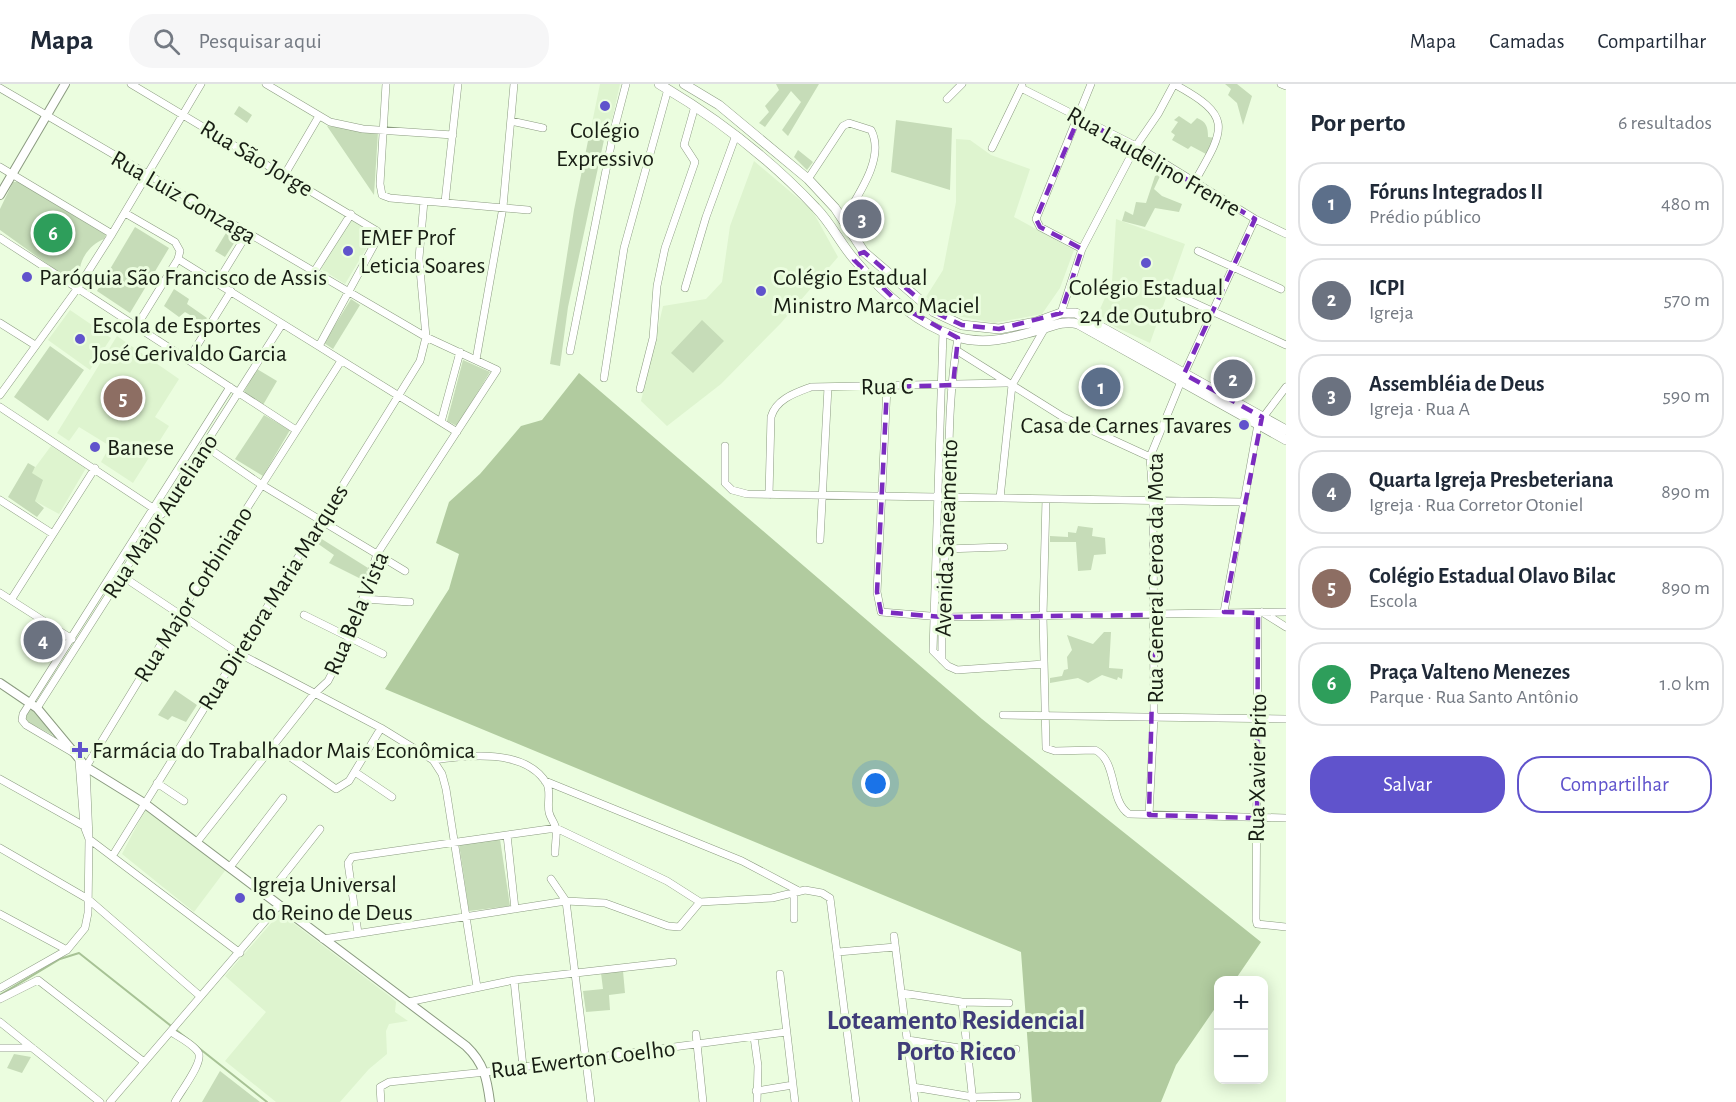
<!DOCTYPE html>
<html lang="pt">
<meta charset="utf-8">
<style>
body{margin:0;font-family:"Alegreya Sans",sans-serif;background:#f6f6f7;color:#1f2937}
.controls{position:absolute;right:18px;bottom:18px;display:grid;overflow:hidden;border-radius:12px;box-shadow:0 3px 15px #0003}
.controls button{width:54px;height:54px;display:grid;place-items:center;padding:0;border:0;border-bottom:2px solid #e0e1e3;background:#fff;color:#1f2937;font:30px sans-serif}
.you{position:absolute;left:876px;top:700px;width:21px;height:21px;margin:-15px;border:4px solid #fff;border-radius:50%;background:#1a73e8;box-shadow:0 0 0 9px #1a73e833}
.badge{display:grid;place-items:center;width:39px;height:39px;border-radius:50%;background:#6053cc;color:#fff;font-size:20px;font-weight:700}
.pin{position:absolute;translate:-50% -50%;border:3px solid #fff;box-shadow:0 2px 6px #0006}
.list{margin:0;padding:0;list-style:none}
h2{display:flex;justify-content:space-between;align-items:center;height:78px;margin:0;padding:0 24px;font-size:26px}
h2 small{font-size:20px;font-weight:400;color:#747a83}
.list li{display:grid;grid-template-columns:39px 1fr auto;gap:18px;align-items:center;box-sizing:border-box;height:84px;margin:0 12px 12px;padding:0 12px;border:2px solid #e0e1e3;border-radius:24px}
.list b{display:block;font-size:22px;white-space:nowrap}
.list p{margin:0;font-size:20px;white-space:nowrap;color:#747a83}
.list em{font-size:20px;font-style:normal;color:#747a83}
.actions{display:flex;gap:12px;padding:18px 24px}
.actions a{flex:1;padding:14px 0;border:2px solid #6053cc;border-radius:24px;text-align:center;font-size:21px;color:#6053cc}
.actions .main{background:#6053cc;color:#fff}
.icon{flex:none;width:33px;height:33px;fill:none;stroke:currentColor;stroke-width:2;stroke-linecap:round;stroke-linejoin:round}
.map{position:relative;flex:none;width:1286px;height:1018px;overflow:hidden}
header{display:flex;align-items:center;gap:36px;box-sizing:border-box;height:84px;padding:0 30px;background:#fff;border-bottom:2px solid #e0e1e3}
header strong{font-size:28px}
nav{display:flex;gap:33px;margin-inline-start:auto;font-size:21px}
.search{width:420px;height:54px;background:#f6f6f7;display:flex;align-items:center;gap:15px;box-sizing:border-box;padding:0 21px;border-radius:24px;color:#747a83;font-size:22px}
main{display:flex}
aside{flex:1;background:#fff}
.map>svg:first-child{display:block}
.built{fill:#def4cf}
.green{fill:#c6dcb8}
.forest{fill:#b1cb9f}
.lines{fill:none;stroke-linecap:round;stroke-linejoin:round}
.stream{stroke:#a7c295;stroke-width:2}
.minor-casing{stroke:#8b9b80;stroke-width:8}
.tertiary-casing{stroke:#8b9b80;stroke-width:10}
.secondary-casing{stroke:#8b9b80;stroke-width:10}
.minor{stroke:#fff;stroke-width:7}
.tertiary{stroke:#fff;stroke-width:8}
.secondary{stroke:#fff;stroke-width:9}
.marked{fill:none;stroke:#7b2cbf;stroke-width:4.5;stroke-dasharray:12 8;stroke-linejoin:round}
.poi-dot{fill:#6053cc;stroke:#ebfddf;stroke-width:2}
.labels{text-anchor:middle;stroke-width:6;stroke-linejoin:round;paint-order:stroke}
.poi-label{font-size:24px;fill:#171d13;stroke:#ebfddf;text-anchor:start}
.street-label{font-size:24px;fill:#171d13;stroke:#ebfddf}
.quarter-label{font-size:27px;font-weight:bold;fill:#3f3c79;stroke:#ebfddf}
</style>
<header>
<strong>Mapa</strong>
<div class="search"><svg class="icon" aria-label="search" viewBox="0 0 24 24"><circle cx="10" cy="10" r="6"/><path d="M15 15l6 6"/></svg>Pesquisar aqui</div>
<nav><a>Mapa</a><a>Camadas</a><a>Compartilhar</a></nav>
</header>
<main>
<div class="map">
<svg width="1286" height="1018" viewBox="0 0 1286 1018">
<rect width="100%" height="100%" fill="#ebfddf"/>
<path class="built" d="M600,0H620L608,54L591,44Z
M956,55L970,56L991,71L1030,85L1014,133L1074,166L1060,204L1042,230L994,239L943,229L926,213L943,186L956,118Z
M754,77L812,126L838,173L781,239L721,300L667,342L641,317L663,222L706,215L722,198L730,142Z
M1116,135L1185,160L1150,259L1096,234L1112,198Z
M351,136L375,150L345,200L321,185Z
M70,226L111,254L90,286L48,256Z
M117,252L179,295L155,333L169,342L133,399L101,378L110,362L79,343L69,357L57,349Z
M51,362L86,384L59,430L35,417L31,389Z
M146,724L227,784L194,828L122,770Z
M280,829L392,914L396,918L395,928L408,937L389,940L386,947L387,970L369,985L340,1018H276L225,977L266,928L225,892Z"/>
<path class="green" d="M776,0H819L788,52L782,46L801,18L791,7L765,43L759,39L769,28L765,22L779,6Z
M1225,0H1237L1252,12L1243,41L1237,19L1228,11L1231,5Z
M239,22L252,31L247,39L234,30Z
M1179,32L1191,40L1197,34C1206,38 1208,42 1208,53L1216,54L1206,70L1191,62L1188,65L1172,56L1175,51L1171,48L1178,38L1174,36Z
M896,36L952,44L950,106L891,88Z
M327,42L378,48L374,111Z
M590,47L604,56L568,223L560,282L550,280L574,126Z
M798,66L813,78L807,86L794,73Z
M1161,90L1154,105L1162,112L1182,120L1179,128L1155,124L1145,143L1122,137L1125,127L1133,131L1136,118L1146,119L1155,92Z
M13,98H18L106,151L104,155C93,159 82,171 80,184C79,190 81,192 77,198L74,199L0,146V125Z
M135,143L169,164L130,229L97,207Z
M229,144L240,150L225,173L215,167Z
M174,205L189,215L187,220L207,234L203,239L185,228L179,233L164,222Z
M351,215L360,221L333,265L324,259Z
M702,236L724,257L693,289L671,269Z
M50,262L84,286L48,337L14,313Z
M463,276L490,288L457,342L447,337Z
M257,285L277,297L263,321L244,308Z
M264,331L290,346L263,392L235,375Z
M28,379L35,383L32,389L43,396L35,417L44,424L37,433L8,413Z
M1078,442L1093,444L1092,452L1105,454L1106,470L1094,471L1091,486L1078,487L1076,458H1050V452L1068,453V448L1076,449Z
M317,452L368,484L363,496L329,479L334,471L314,457Z
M1104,548H1111L1109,584L1123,585L1122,595L1118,593L1117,596L1102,591L1088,599L1078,594L1050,599V594L1062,592L1064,586L1068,585L1067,573L1072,566L1067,551L1093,560Z
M175,606L197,621L186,638L172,632L168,636L158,631Z
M31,620L56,653L26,637L24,633Z
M500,755L510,822L469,827L459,760Z
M623,887L625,909L609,911L610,926L586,928L583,907L603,905L601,889Z
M14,970L31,973L22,989L7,984Z
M220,987L260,1018H202Z"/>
<path class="forest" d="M579,289L982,635L1261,858L1235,896H1218V920L1176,981L1161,1018H1032L1021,868L385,605L449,505L459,470L436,459L449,418L480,390L521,342L542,336Z"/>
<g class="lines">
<path class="stream" d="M0,911L60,875L79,869L267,1018"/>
<g class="minor-casing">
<path id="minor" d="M131,0L377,147L379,152L319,262
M266,0L330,38L363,45L453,51
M386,0L380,100L382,111L390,114L528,126
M1174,0C1233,32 1226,43 1195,97
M1281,0L1286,2
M0,4L426,253L497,286L377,470L350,554L328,597L314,610L197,758
M1021,4L1136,62L1255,135L1286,150
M947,15L962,0
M511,37L543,44
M992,64L1022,2
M0,83L112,150
M285,90L319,32
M808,95L843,42L849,39L871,46C886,74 857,112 843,137
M445,118L458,0
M125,129L175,158L180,167L178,175L136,243
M0,154L296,346
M1082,165L1040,143L1036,135L1091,0
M1198,167L1281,205
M178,175L457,348
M314,188L351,130
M217,199L247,150
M685,204L706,133L736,51
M1179,212L1286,261
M1061,229L1082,165L1136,62L1158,30L1174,0
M0,239L35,261
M943,248L933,567L948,582L957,586L1044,580
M956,266L1063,333L1150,373
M570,267L614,46L626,0
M188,276L231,207
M476,276L503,123L514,0
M604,294L624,164L668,5
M887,303L877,508L881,528L942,533L1286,528
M640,305L653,254L657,202L665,164L695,78L684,61L695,22
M0,311L77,205L112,150L201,0
M0,323L162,430
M441,338L460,268
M205,362L262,401L405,487
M725,362V399L732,406L747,410L1243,418
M769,411L771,333C776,315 795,309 811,303L1006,299
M1000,414L1012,301L1045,244
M1046,415L1043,532L1046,664L1055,667L1095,666C1118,677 1109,717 1129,730L1286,734
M0,416L53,450
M820,456L828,303
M945,465L1004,463
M122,492L238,569L381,644L433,676C467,671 526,664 547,700C551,708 547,719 549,728C550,734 555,739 556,745C557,752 555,761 555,769
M0,509L72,555
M363,515L410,518
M11,516L95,384
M1224,528L1258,340L1286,303
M1262,528L1286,543
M1258,529L1256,835L1257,840L1286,843
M304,531L383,570
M942,576C941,520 945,465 948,410C949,358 949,305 958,254
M37,624L282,240
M1003,631L1286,635
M273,661L336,705L349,697L381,644
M72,668L26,641L22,636L23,630L230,303
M433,676L442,690L446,705L477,903
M79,677L84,742L89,755L240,869
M355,688L392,713
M0,695L84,742
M545,697L742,777L797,806
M157,699L184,717
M1149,731L1154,634L1153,416L1150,373L1184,290L1255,135
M507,751L515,825
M0,764L88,815L200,912
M113,771L420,277L426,253L419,174L424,117
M230,783L283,714
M551,795L566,817L591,1018
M267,812L320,745
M700,818L772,814L805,806L822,809L830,814L856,1018
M0,830L67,866
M794,835V808
M358,849L348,779L352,773L556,744L667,797L700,818
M894,852L915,1018
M323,855L566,817L605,819L668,842L679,843L700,818
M838,868L895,863
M780,890L795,1018
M514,896L523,983
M0,904L67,866L85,844L88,829L89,755L86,683L180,529L341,277
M902,909L962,918L1009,919
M0,915L38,896L144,978
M408,918L514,896L673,878
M962,918L973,1018
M0,938L100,1018
M171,948C179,953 193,960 198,968C205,977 180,1008 175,1018
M696,950L703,1018
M754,953L758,982L757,1018
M908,956L966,965H1016
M0,964H32
M913,1003L973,1013L1017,1012
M756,1007L793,1001
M110,1018L279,821
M381,1018L380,1003L389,998L486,988L786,948"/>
</g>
<g class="tertiary-casing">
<path id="tertiary" d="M0,111L65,0
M0,599L37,624L86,683L144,719L466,962C484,979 487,995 490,1018"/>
</g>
<g class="secondary-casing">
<path id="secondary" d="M659,0C717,34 770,75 816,124C831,139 840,159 854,175C880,206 915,239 954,252C983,262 1011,254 1039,246C1052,242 1064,236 1078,240L1286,356
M684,0L719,21L808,95L835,124L864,168L934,228L962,241L999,245L1036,238L1061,229H1076L1286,346"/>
</g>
<use href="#minor" class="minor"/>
<use href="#tertiary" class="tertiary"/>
<use href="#secondary" class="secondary"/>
</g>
<path class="marked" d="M1079,33L1255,135L1184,290L1262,333L1224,528L1258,529L1257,734L1149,731L1154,531L942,533L881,528L877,508L887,303L953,301L958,254L904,224L854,176L856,171L864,168L934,228L962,241L999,245L1061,229L1082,165L1040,143L1036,135Z"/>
<g class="poi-dot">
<circle cx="605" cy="22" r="6"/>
<circle cx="348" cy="167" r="6"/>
<circle cx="1146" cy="179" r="6"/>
<circle cx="27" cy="193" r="6"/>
<circle cx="761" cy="207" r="6"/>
<circle cx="80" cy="255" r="6"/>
<circle cx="1244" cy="341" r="6"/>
<circle cx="95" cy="363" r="6"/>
<path d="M77 657h6v6h6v6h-6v6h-6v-6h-6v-6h6z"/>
<circle cx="240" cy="814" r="6"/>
</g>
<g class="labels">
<g class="poi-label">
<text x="605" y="54" text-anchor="middle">Colégio<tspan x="605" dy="28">Expressivo</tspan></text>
<text x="360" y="161">EMEF Prof<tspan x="360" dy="28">Leticia Soares</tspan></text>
<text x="39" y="201">Paróquia São Francisco de Assis</text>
<text x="773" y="201">Colégio Estadual<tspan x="773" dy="28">Ministro Marco Maciel</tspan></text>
<text x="1146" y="211" text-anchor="middle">Colégio Estadual<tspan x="1146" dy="28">24 de Outubro</tspan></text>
<text x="92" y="249">Escola de Esportes<tspan x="92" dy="28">José Gerivaldo Garcia</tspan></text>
<text x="1232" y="349" text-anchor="end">Casa de Carnes Tavares</text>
<text x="107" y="371">Banese</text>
<text x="92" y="674">Farmácia do Trabalhador Mais Econômica</text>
<text x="252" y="808">Igreja Universal<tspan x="252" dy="28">do Reino de Deus</tspan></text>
</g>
<g class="street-label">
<text transform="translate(257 74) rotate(31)" y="8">Rua São Jorge</text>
<text transform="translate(1154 77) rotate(30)" y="8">Rua Laudelino Frenre</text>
<text transform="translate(184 113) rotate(30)" y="8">Rua Luiz Gonzaga</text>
<text transform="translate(887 302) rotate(-1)" y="8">Rua C</text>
<text transform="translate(160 432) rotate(-57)" y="8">Rua Major Aureliano</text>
<text transform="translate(946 454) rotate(-88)" y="8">Avenida Saneamento</text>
<text transform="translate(1155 494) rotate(-90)" y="8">Rua General Ceroa da Mota</text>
<text transform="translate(193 510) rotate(-58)" y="8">Rua Major Corbiniano</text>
<text transform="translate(273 513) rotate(-58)" y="8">Rua Diretora Maria Marques</text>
<text transform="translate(356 529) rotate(-67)" y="8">Rua Bela Vista</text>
<text transform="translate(1257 684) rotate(-89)" y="8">Rua Xavier Brito</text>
<text transform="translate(583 975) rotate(-7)" y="8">Rua Ewerton Coelho</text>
</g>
<g class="quarter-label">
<text x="956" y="945">Loteamento Residencial<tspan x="956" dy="31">Porto Ricco</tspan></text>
</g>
</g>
</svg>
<div class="controls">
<button>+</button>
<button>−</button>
</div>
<div class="you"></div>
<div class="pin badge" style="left:1101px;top:303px;background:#5c6f8a">1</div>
<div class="pin badge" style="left:1233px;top:295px;background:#6b7280">2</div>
<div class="pin badge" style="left:862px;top:135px;background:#6b7280">3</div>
<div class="pin badge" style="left:43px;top:556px;background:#6b7280">4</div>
<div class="pin badge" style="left:123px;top:314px;background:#8d6e63">5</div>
<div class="pin badge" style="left:53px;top:149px;background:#2e9e5b">6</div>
</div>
<aside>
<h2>Por perto<small>6 resultados</small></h2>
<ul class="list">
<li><span class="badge" style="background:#5c6f8a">1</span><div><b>Fóruns Integrados II</b><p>Prédio público</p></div><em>480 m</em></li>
<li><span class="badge" style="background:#6b7280">2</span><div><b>ICPI</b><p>Igreja</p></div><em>570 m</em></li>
<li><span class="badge" style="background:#6b7280">3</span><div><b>Assembléia de Deus</b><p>Igreja · Rua A</p></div><em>590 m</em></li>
<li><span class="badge" style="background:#6b7280">4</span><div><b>Quarta Igreja Presbeteriana</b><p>Igreja · Rua Corretor Otoniel</p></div><em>890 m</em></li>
<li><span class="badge" style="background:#8d6e63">5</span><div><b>Colégio Estadual Olavo Bilac</b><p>Escola</p></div><em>890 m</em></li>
<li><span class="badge" style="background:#2e9e5b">6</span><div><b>Praça Valteno Menezes</b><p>Parque · Rua Santo Antônio</p></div><em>1.0 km</em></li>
</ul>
<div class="actions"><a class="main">Salvar</a><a>Compartilhar</a></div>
</aside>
</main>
